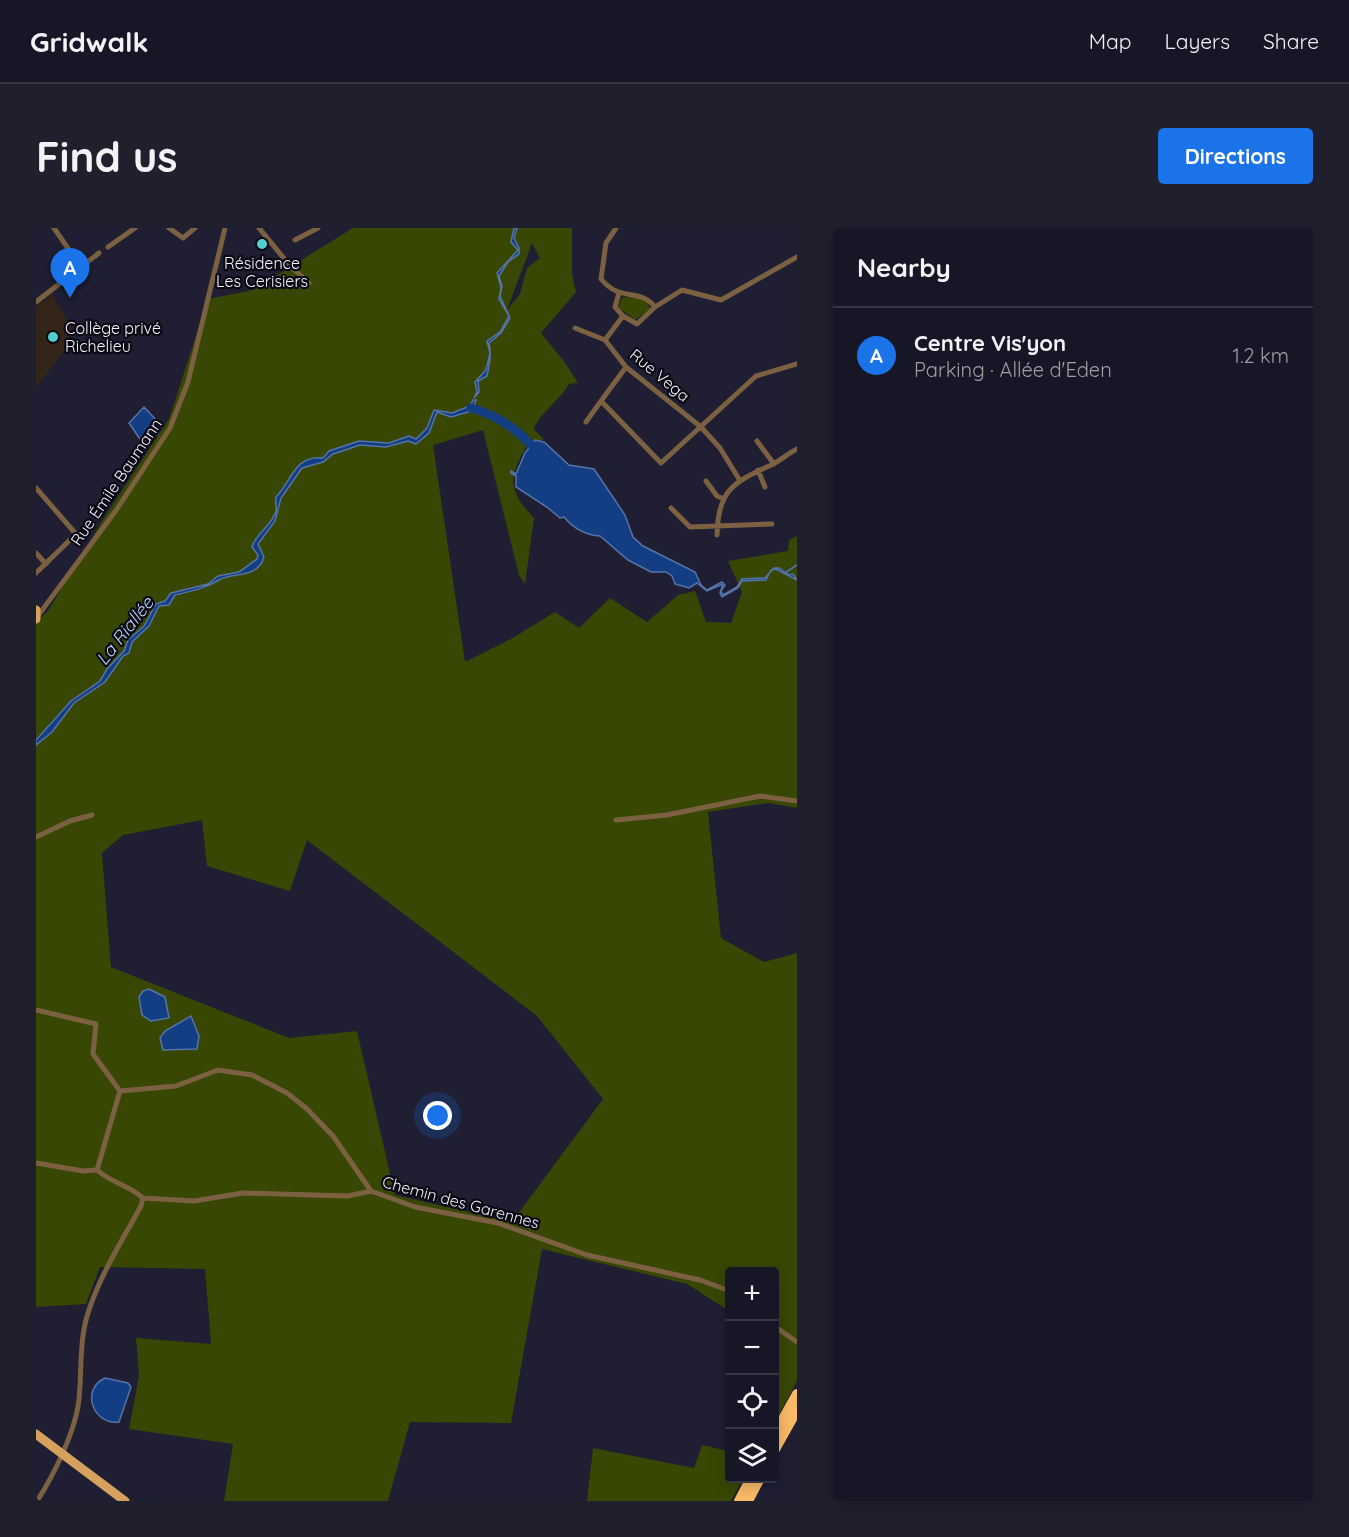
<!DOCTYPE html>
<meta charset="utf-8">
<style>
body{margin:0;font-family:Quicksand,sans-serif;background:#201f2e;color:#f1f3f6}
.controls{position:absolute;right:18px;bottom:18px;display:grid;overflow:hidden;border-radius:6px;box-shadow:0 3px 15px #0003}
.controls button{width:54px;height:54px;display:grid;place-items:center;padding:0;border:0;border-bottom:2px solid #363543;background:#171626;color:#f1f3f6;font:30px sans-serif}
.you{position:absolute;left:402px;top:888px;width:21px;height:21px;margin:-15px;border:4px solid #fff;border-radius:50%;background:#1a73e8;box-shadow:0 0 0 9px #1a73e833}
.badge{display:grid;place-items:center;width:39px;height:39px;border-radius:50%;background:#1a73e8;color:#fff;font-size:20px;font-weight:700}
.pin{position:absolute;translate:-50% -50px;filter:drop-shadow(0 2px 3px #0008)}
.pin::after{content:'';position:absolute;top:32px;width:21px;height:18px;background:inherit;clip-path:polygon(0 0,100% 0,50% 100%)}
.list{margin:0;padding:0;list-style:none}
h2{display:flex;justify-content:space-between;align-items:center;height:78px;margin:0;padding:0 24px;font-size:26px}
h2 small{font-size:20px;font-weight:400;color:#9e9fa7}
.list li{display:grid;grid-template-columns:39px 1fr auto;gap:18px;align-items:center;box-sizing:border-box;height:96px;padding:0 24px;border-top:2px solid #363543}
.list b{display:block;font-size:22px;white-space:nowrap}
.list p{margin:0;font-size:20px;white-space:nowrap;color:#9e9fa7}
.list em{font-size:20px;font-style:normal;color:#9e9fa7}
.icon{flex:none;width:33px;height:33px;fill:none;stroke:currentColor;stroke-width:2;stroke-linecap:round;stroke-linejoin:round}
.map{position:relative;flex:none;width:761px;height:1273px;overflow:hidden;border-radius:6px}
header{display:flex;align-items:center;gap:36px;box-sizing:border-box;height:84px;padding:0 30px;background:#171626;border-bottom:2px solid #363543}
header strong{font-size:28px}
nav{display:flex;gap:33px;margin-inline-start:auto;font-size:21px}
.intro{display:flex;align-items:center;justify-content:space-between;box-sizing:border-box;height:144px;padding:0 36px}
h1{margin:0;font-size:42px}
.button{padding:15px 27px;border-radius:6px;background:#1a73e8;color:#fff;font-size:21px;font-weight:700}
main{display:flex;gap:36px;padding:0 36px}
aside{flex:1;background:#171626;border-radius:6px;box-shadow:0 3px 15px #0003}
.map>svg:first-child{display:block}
.education{fill:#332518}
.green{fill:#384704;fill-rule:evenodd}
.water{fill:#143e83;stroke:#5674a8;stroke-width:1.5}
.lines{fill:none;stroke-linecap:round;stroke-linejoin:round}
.stream{stroke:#5674a8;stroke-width:1.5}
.river{stroke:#143e83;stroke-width:9}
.minor{stroke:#7b6141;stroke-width:5}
.primary{stroke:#d6a15c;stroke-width:9}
.motorway{stroke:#faba66;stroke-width:10}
.poi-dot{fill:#52cdce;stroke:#0a0913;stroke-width:2}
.labels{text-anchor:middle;stroke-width:4.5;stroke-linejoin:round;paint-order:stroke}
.poi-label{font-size:16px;fill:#f1f2fe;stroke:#0a0913}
.street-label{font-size:16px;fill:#f1f2fe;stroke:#0a0913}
.water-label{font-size:18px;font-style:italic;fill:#bbd4fc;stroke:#0a0913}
</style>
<header>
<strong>Gridwalk</strong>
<nav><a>Map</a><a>Layers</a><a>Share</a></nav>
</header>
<div class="intro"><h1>Find us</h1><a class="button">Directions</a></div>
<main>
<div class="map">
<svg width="761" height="1273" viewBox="0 0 761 1273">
<rect width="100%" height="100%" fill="#1f1e33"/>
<path class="education" d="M16,66L36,101L30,120L0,160V80Z"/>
<path class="green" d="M317,0H536V46L540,64L505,105L530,136L542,155L533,156C526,170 499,190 498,202L508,211L493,215C472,248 471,262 498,290L489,356L483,347L447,202L397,217L429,434L475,411L519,384L543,400L574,370L611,394L642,367L659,363L670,394L695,395L706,364L692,333L752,323L753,312L761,308V580L732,575L672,584L685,710L728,734L761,725V1153L739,1194L738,1044H694L693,1083L651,1056L506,1021L475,1195L374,1194L352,1273H188L197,1216L93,1201L103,1148L100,1110L175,1116L169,1041L64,1039L50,1076L0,1079V394L12,383L68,290L133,191L172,71L217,62ZM496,15L504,30L491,40L484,66L471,82ZM166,592L171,638L254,663L271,612L501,788L567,871L476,994L359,967L321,803L253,810L75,739L66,625L87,607Z
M586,69L608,70L615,81L599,92L582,79Z
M666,1217L693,1223L694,1250L707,1251L695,1273H551L557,1220L658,1240Z"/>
<path class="water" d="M478,0H481L478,10L483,20V26L472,34L463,48L466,58L464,68L474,90L465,105L453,115C456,127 453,137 451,148L442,153L443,164L438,170L441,164L439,154L450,142L454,125L451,113L464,104L473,88L463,71L465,59L461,45L482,22L475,14Z
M437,172H440L436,183L415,189L401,184L393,205L380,216L372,213L350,219L324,217L297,226L287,234L266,240L245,270L239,293L222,316L228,329C222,351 196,344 183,352C170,360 156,363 139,367L133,377L123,378L113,398L96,414L93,425L87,428L69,454L38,475L16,504L0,517V512L35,473L64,453L71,441L88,423L92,412L108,398L120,376L129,373L135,365L172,356L182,348L203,344L221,331L222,327L216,319C220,305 236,298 240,283C241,279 239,273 240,269C256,253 258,227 287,230L293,223L323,213L353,215L373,208L380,211L391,200L398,182L416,185L434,178Z
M108,179L123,195L122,206L114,204L111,211L106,214L93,195Z
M499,212L508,214L533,237L558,241L589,287L597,309L607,318L659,344L665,357L671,362L686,354L689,357L685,363L687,367L701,359L706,351L729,350L738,340H743L753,347L757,346L761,352L740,341L735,342L730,352L706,353L702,360L686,369L684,365L687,356L671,363L661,355L653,360L639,356L636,348L630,344H615L592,332L564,308C549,307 538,301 528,289L524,290L511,279L480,259V248L475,245V243L480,246L489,225Z
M113,761L129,769L133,790L115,793L106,787L103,769L107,763Z
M155,788L163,808L161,821L127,822L124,810L129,803Z
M69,1150L92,1155L95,1159L83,1194C57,1197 44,1162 69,1150Z"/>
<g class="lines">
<path class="stream" d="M750,344L761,337"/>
<path class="river" d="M435,180C457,186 479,199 494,216"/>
<path class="minor" d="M18,0L45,39
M133,0L147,10L159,0
M223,0L255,39L273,55
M580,0L570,15L565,51C585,75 603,59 619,79
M259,12L282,0
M72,19L99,0
M583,65L579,79L587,88L601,96L619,79L646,62L685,72L761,29
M0,74L63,25
M539,100L569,112
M569,112L590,139L665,199L684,220L703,251
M569,112L587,88
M590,139L565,173L625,235L720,148L761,136
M550,194L565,173
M721,213L738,236
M722,242L729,259
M670,253L681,268L688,271
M0,260L40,306L0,345
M635,280L654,299L736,296
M681,307C682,263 696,255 733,238C743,234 751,226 761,221
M0,325L10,336
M1,389L81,281L134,200L152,154L189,0
M580,592L631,587L724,568L761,573
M0,609L34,593L56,587
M0,782L60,796L57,826L84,863L61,942C75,955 93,957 107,970L105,978C86,1013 64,1047 52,1085C43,1113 46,1142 43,1171C40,1202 18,1247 1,1273
M84,863L140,858L182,842L216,847L251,865L270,880L297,908L335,963L379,979L462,995L551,1027L664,1052L694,1063
M0,935L47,943L61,942
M107,970L158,973L207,965L312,968L335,963
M738,1098L761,1114"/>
<path class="primary" d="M0,382V391
M0,1206L89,1273"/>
<path class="motorway" d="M738,1207L761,1166
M738,1223L761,1182
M703,1273L715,1250
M712,1273L724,1250"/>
</g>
<g class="poi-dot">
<circle cx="226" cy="16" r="6"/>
<circle cx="17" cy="109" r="6"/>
</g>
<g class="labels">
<g class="poi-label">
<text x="226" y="41">Résidence<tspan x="226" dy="18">Les Cerisiers</tspan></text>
<text x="29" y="106" text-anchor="start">Collège privé<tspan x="29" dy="18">Richelieu</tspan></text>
</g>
<g class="street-label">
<text transform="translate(624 147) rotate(40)" y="6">Rue Vega</text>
<text transform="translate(80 254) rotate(-56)" y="6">Rue Émile Baumann</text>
<text transform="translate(425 974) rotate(15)" y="6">Chemin des Garennes</text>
</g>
<g class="water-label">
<text transform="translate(89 403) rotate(-52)" y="6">La Riallée</text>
</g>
</g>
</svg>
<div class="controls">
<button>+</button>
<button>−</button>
<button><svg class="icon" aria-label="locate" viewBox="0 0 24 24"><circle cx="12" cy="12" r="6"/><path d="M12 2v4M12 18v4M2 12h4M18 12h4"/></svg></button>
<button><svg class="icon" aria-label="layers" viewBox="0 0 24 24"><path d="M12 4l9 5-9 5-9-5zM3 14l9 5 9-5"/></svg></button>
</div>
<div class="you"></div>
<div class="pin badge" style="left:34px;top:70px">A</div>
</div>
<aside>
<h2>Nearby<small></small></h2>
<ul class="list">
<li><span class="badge">A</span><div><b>Centre Vis'yon</b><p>Parking · Allée d'Eden</p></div><em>1.2 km</em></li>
</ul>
</aside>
</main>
